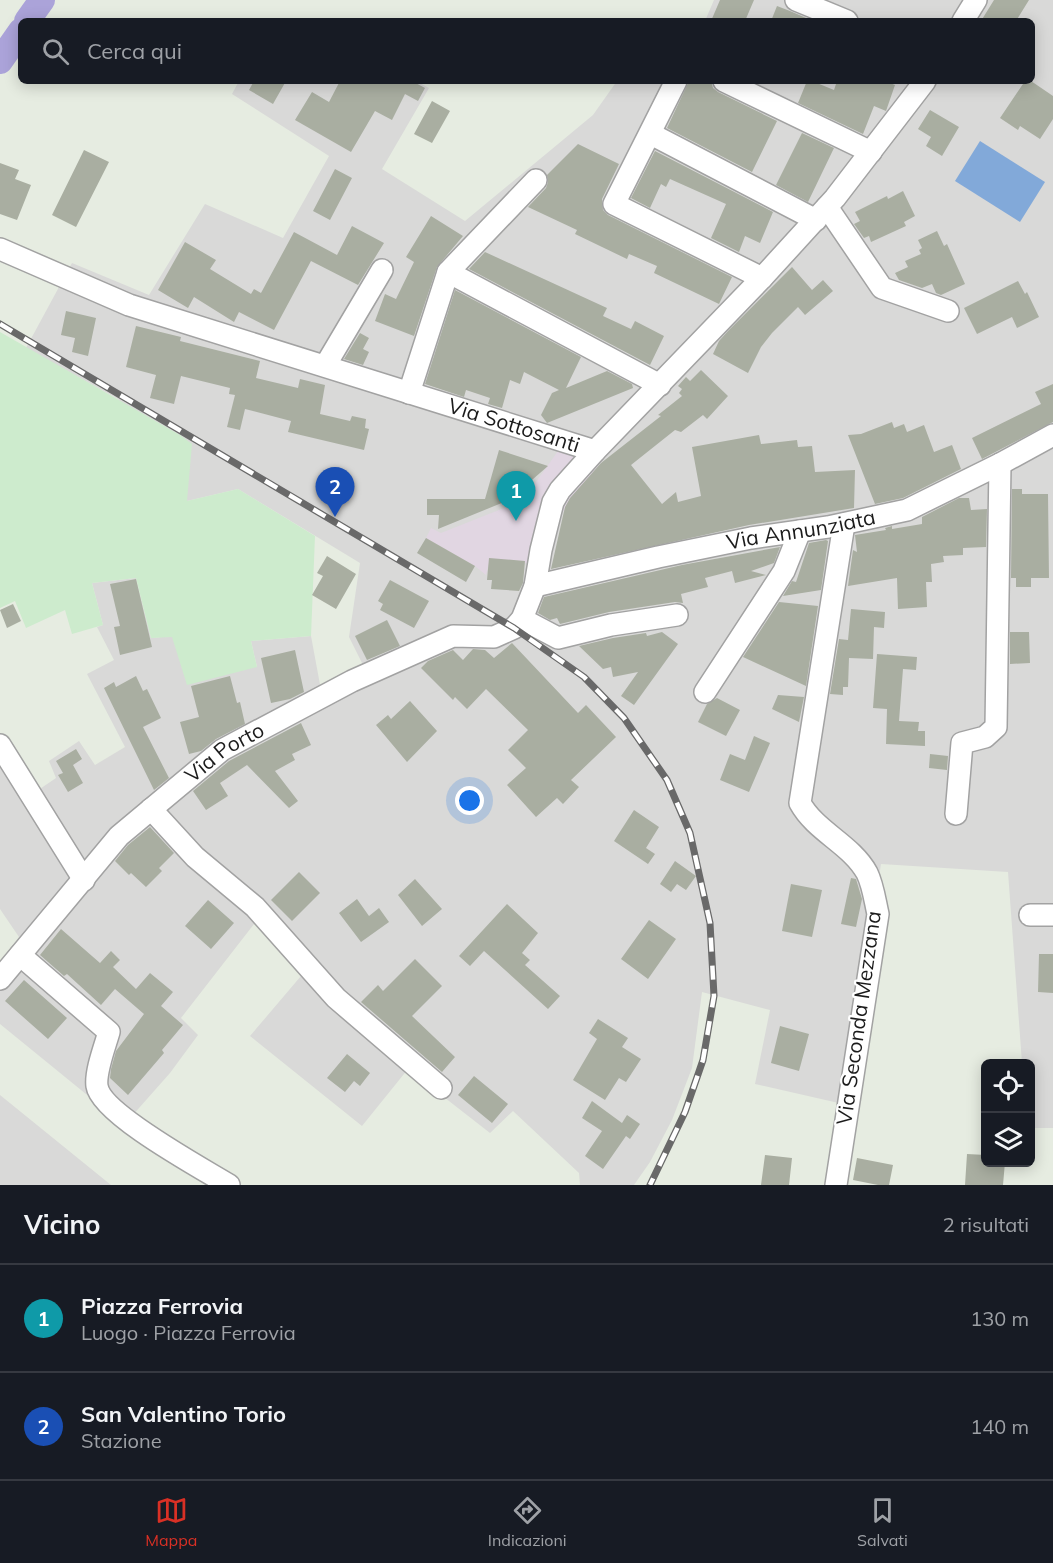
<!DOCTYPE html>
<html lang="it">
<meta charset="utf-8">
<style>
body{margin:0;font-family:Mulish,sans-serif;background:#242831;color:#f1f3f6}
.controls{position:absolute;right:18px;bottom:18px;display:grid;overflow:hidden;border-radius:9px;box-shadow:0 3px 15px #0003}
.controls button{width:54px;height:54px;display:grid;place-items:center;padding:0;border:0;border-bottom:2px solid #363941;background:#171b24;color:#f1f3f6;font:30px sans-serif}
.you{position:absolute;left:470px;top:801px;width:21px;height:21px;margin:-15px;border:4px solid #fff;border-radius:50%;background:#1a73e8;box-shadow:0 0 0 9px #1a73e833}
.badge{display:grid;place-items:center;width:39px;height:39px;border-radius:50%;background:#d93025;color:#fff;font-size:20px;font-weight:700}
.pin{position:absolute;translate:-50% -50px;filter:drop-shadow(0 2px 3px #0008)}
.pin::after{content:'';position:absolute;top:32px;width:21px;height:18px;background:inherit;clip-path:polygon(0 0,100% 0,50% 100%)}
.list{margin:0;padding:0;list-style:none}
h2{display:flex;justify-content:space-between;align-items:center;height:78px;margin:0;padding:0 24px;font-size:26px}
h2 small{font-size:20px;font-weight:400;color:#9ea1a6}
.list li{display:grid;grid-template-columns:39px 1fr auto;gap:18px;align-items:center;box-sizing:border-box;height:108px;padding:0 24px;border-top:2px solid #363941}
.list b{display:block;font-size:22px;white-space:nowrap}
.list p{margin:0;font-size:20px;white-space:nowrap;color:#9ea1a6}
.list em{font-size:20px;font-style:normal;color:#9ea1a6}
.icon{flex:none;width:33px;height:33px;fill:none;stroke:currentColor;stroke-width:2;stroke-linecap:round;stroke-linejoin:round}
.map{position:relative;flex:none;width:1053px;height:1185px;overflow:hidden}
.search{position:absolute;background:#171b24;box-shadow:0 3px 15px #0003;left:18px;right:18px;top:18px;height:66px;display:flex;align-items:center;gap:15px;box-sizing:border-box;padding:0 21px;border-radius:9px;color:#9ea1a6;font-size:22px}
.sheet{height:294px;background:#171b24}
nav{display:flex;justify-content:space-around;align-items:center;box-sizing:border-box;height:84px;border-top:2px solid #363941;background:#171b24;font-size:16px;color:#9ea1a6}
nav a{display:grid;justify-items:center;gap:3px}
nav .on{color:#d93025}
.map>svg:first-child{display:block}
.residential{fill:#d9d9d8}
.farmland{fill:#cdebcd}
.pitch{fill:#82a9d9}
.plaza{fill:#e1d6e2}
.lines{fill:none;stroke-linecap:round;stroke-linejoin:round}
.river{stroke:#aba3d9;stroke-width:26}
.building{fill:#a9aea1}
.minor-casing{stroke:#a2a2a2;stroke-width:24}
.minor{stroke:#fff;stroke-width:21}
.rail-casing{stroke:#696969;stroke-width:7}
.rail{stroke:#fff;stroke-width:4.5;stroke-dasharray:14;stroke-linecap:butt}
.labels{text-anchor:middle;stroke-width:4.5;stroke-linejoin:round;paint-order:stroke}
.street-label{font-size:21px;fill:#1b1b1b;stroke:#fff}
</style>
<div class="map">
<svg width="1053" height="1185" viewBox="0 0 1053 1185">
<rect width="100%" height="100%" fill="#e6ece1"/>
<path class="residential" d="M714,0H1053V1128H1031L1030,1064L1022,1063L1008,872L881,864L843,1104L755,1084L770,1010L702,992L692,1068L672,1120L650,1162L634,1185H580L579,1173L513,1111L490,1133L408,1069L362,1126L250,1036L301,976L258,919L181,1018L198,1035L170,1073L124,1125L0,1024V963L19,937L0,909V760L69,878L81,860L31,795L56,778L49,761L79,741L95,765L125,747L87,674L114,660L97,627L103,625L92,583L136,578L151,638L172,636L257,667L251,641L311,636L321,690L364,667L349,637L360,563L238,489L187,501L118,399L26,348L72,263L149,295L205,204L283,238L329,156L232,94L239,81H416L429,88L382,169L465,221L593,115L617,81H1032V21H705Z
M0,1095L111,1185H0Z"/>
<path class="farmland" d="M0,332L180,435L192,444L187,501L238,489L315,536L311,636L251,641L257,667L187,685L172,637L151,638L136,578L92,583L103,625L72,634L65,610L26,628L15,601L0,608Z"/>
<path class="pitch" d="M980,141L1045,182L1020,222L955,181Z"/>
<path class="plaza" d="M558,451L600,463L562,513L546,565L490,560L486,575L475,566L426,538L431,528L441,533L509,506L536,482Z"/>
<g class="lines">
<path class="river" d="M27,21L42,0
M0,61L21,31"/>
</g>
<path class="building" d="M720,0H754L745,21H711Z
M994,0H1029L1016,21H981Z
M777,6L790,11L813,21H771Z
M254,81H286L273,104L249,90Z
M340,81H412L425,88L418,101L405,94L392,120L375,111L351,152L295,120L312,92L329,102Z
M689,81H711L713,88L718,92L777,121L752,172L667,128Z
M807,81H812L834,90L837,81H885L895,85L886,111L874,106L863,134L798,103Z
M1025,81H1031L1053,96V119L1040,139L1020,126L1018,130L1000,118Z
M432,101L450,111L432,143L414,134Z
M930,110L959,127L942,156L926,146L931,137L918,129Z
M802,133L834,148L808,202L776,185Z
M578,144L619,164L602,199L603,210L608,215L732,277L719,304L654,273L657,266L629,254L627,259L575,234L577,230L528,207L546,188L548,182L547,175Z
M84,150L109,162L76,227L52,215Z
M655,151L773,212L760,243L745,236L739,252L711,238L726,204L670,179L666,187L661,184L650,208L631,198Z
M0,163L19,170L15,179L31,185L17,220L0,214Z
M335,169L352,178L330,220L313,211Z
M903,191L915,216L904,222L906,226L871,242L869,236L864,238L854,224L860,221L855,212L887,196L888,199Z
M431,216L463,236L437,267L414,336L375,321L385,294L396,299L414,262L406,257Z
M352,226L384,243L358,285L311,261L274,330L239,312L234,322L194,297L188,308L158,290L185,242L216,260L210,269L251,294L254,289L261,293L294,232L337,255Z
M937,231L944,246L947,244L965,284L941,295L936,293L932,284L922,288L899,280L895,273L908,267L905,261L921,254L919,250L922,248L918,240Z
M485,252L607,308L603,316L631,329L635,321L664,336L650,365L469,269Z
M792,267L812,290L823,280L833,291L805,315L798,307L772,333L761,347L748,373L713,354L719,341L728,331Z
M1018,281L1025,294L1027,292L1039,317L1017,328L1012,317L977,334L964,308Z
M455,290L581,357L566,388L607,371L632,384L633,388L547,423L541,415L552,393L559,390L524,372L520,384L510,380L502,408L488,404L490,398L466,390L464,397L425,384Z
M66,311L96,318L88,356L72,352L75,338L61,335Z
M136,326L181,337L180,341L260,361L256,378L298,388L300,379L325,385L320,414L350,421L352,416L366,419L365,428L369,429L364,450L288,432L291,421L245,409L240,430L227,427L235,395L229,394L230,388L181,376L174,404L150,398L156,375L126,367Z
M360,333L369,338L363,349L369,352L363,365L344,359Z
M701,370L728,396L707,419L703,415L681,432L675,430L631,465L662,504L676,492L678,502L701,496L692,447L759,435L761,444L797,440L798,447L812,446L815,472L855,470L854,508L749,525L551,569L565,507L570,498L601,463L661,416L658,415L682,396L679,393L682,389L678,386L686,377L690,381Z
M1053,384V422L982,459L972,438L1041,404L1035,392Z
M892,422L894,428L904,424L907,432L924,425L934,452L952,445L961,469L903,498L875,504L848,435L861,434Z
M499,450L548,466L509,500L438,529L439,515H427V499H485Z
M1012,489H1022V494H1048L1049,578H1031V587H1016V578H1011Z
M959,498H969L971,510L987,509L986,547L963,548V555L943,556L944,562L931,564L932,582H926L927,607L898,609L897,578L848,586L853,550L857,552L855,535L886,530L885,528L892,526V529L922,524V517Z
M426,538L475,566L466,582L417,553Z
M826,540L828,541L821,590L783,596L792,581L796,582L809,543Z
M780,547L774,563L751,571L766,575L735,583L732,571L705,578L708,587L681,594L683,603L675,602L609,612L560,624L557,618L550,620L538,613L544,597L682,565Z
M327,556L356,574L336,609L312,595L323,576L317,573Z
M489,558L525,561L523,583L519,591L491,589L492,580H487Z
M136,579L152,647L120,655L114,627L120,626L110,584Z
M390,580L429,601L414,628L380,610L383,604L378,601Z
M779,602L818,606L806,686L743,657Z
M13,604L21,621L7,628L0,610Z
M851,609L885,612L884,628L874,627L873,659L849,658L848,687H843V695L830,694L839,639L848,640Z
M387,620L400,646L367,660L355,636Z
M662,632L678,644L634,705L621,696L638,672L613,677L611,667L603,669L579,646L613,638L646,633L647,636Z
M1010,632H1029L1030,663L1010,664Z
M512,643L578,713L586,705L616,737L571,780L579,787L563,804L557,798L536,817L507,785L526,768L508,750L528,730L486,689L467,709L455,697L453,700L421,668L428,661L453,650L463,660L473,649L485,650L494,658Z
M295,650L304,692L290,699L271,703L261,658Z
M877,654L917,657L916,670L903,669L899,721L919,722L918,731H925V746L886,744L887,709L873,708Z
M136,676L143,691L147,689L161,718L143,727L169,778L154,790L104,688L114,682L116,687Z
M230,676L237,703L240,702L245,724L216,739L201,751L189,754L180,722L199,717L191,686Z
M778,695L804,697L799,722L772,709Z
M717,698L740,710L726,736L698,722L707,704Z
M410,701L437,731L407,762L376,725L388,715L391,719Z
M301,723L311,745L292,754L295,760L275,771L298,801L289,808L247,765L220,783L228,796L206,810L193,791L229,761Z
M754,736L770,743L749,792L720,780L730,754L745,760Z
M76,749L82,759L73,765L83,783L68,792L58,775L63,773L56,761Z
M930,754L948,756L947,770L929,768Z
M634,810L659,827L646,848L655,854L648,864L614,841Z
M150,827L174,853L159,868L162,871L146,887L131,873L129,875L115,861L128,845Z
M675,861L696,876L686,890L677,884L671,892L660,884Z
M299,872L320,893L292,921L271,900Z
M851,878L856,879L862,899L856,927L841,924Z
M415,879L442,909L422,926L398,895Z
M791,884L822,890L812,937L782,931Z
M357,899L369,916L379,908L389,922L361,942L339,913Z
M208,900L234,923L211,949L185,926Z
M507,904L538,933L522,953L530,960L525,965L560,996L548,1009L484,951L470,966L459,956Z
M649,920L676,939L648,979L621,959Z
M61,929L100,963L111,951L120,960L113,967L136,989L150,973L173,992L161,1006L183,1025L162,1050L164,1053L128,1095L110,1078L111,1069L116,1051L144,1014L115,989L101,1005L67,974L64,976L40,955Z
M1039,954H1053V993L1038,992Z
M415,959L442,986L412,1016L455,1057L442,1072L361,1002L378,985L383,991Z
M24,980L67,1018L48,1039L5,1001Z
M598,1019L628,1038L622,1047L641,1059L626,1082L619,1078L605,1100L573,1080L597,1039L589,1033Z
M780,1026L809,1034L799,1071L771,1063Z
M347,1054L370,1073L360,1086L354,1081L345,1092L327,1078Z
M474,1076L508,1104L492,1123L458,1095Z
M592,1101L622,1123L627,1115L640,1124L630,1139L626,1136L603,1169L585,1156L602,1131L582,1118Z
M967,1154L986,1155V1162H1005L1003,1185H965Z
M765,1155L792,1158L789,1185H761Z
M857,1158L893,1165L889,1185H878L853,1180Z"/>
<g class="lines">
<g class="minor-casing">
<g id="minor">
<path d="M796,0L847,21"/>
<path d="M963,21L976,0"/>
<path d="M676,81L614,204L762,278"/>
<path d="M724,81L871,152"/>
<path d="M651,134L816,220"/>
<path d="M827,207L882,288L948,311"/>
<path id="s1" d="M0,249L129,305L595,451L762,278L835,198L925,81"/>
<path d="M448,272L660,385"/>
<path d="M325,366L382,270"/>
<path d="M409,393L448,272L536,180"/>
<path id="s2" d="M535,586L658,557L751,538L828,527L907,510L1000,464L1053,435"/>
<path d="M522,619L558,638L611,625L677,615"/>
<path d="M705,692L784,571L800,531"/>
<path d="M0,745L84,880"/>
<path d="M151,809L195,857L255,907L336,998L441,1088"/>
<path d="M956,814L962,743L985,737L996,727L1000,464"/>
<path d="M1030,915H1053"/>
<path d="M20,955L109,1032C105,1046 95,1072 97,1086C101,1114 203,1169 229,1185"/>
<path id="s3" d="M0,979L119,836L222,750L352,681L453,636L494,637L514,628L522,619L535,586L541,550L553,502L560,490L595,451"/>
<path d="M836,1185L878,914C875,901 873,885 867,873C851,844 816,832 800,803L844,524"/>
</g>
</g>
<use href="#minor" class="minor"/>
<g class="rail-casing">
<path id="rail" d="M0,324L514,628L584,677L624,718L667,780L690,833L710,923L714,996L703,1060L685,1112L650,1185"/>
</g>
<use href="#rail" class="rail"/>
</g>
<g class="labels">
<g class="street-label">
<text dy="7" stroke="none"><textPath href="#s1" startOffset="544">Via Sottosanti</textPath></text>
<text dy="7" stroke="none"><textPath href="#s2" startOffset="272">Via Annunziata</textPath></text>
<text dy="7" stroke="none"><textPath href="#s3" startOffset="321">Via Porto</textPath></text>
<text transform="translate(859 1018) rotate(-82)" y="7">Via Seconda Mezzana</text>
</g>
</g>
</svg>
<div class="controls">
<button><svg class="icon" aria-label="locate" viewBox="0 0 24 24"><circle cx="12" cy="12" r="6"/><path d="M12 2v4M12 18v4M2 12h4M18 12h4"/></svg></button>
<button><svg class="icon" aria-label="layers" viewBox="0 0 24 24"><path d="M12 4l9 5-9 5-9-5zM3 14l9 5 9-5"/></svg></button>
</div>
<div class="you"></div>
<div class="pin badge" style="left:516px;top:521px;background:#0f9aa8">1</div>
<div class="pin badge" style="left:335px;top:517px;background:#1a4fb4">2</div>
<div class="search"><svg class="icon" aria-label="search" viewBox="0 0 24 24"><circle cx="10" cy="10" r="6"/><path d="M15 15l6 6"/></svg>Cerca qui</div>
</div>
<section class="sheet">
<h2>Vicino<small>2 risultati</small></h2>
<ul class="list">
<li><span class="badge" style="background:#0f9aa8">1</span><div><b>Piazza Ferrovia</b><p>Luogo · Piazza Ferrovia</p></div><em>130 m</em></li>
<li><span class="badge" style="background:#1a4fb4">2</span><div><b>San Valentino Torio</b><p>Stazione</p></div><em>140 m</em></li>
</ul>
</section>
<nav>
<a class="on"><svg class="icon" aria-label="map" viewBox="0 0 24 24"><path d="M3 6l6-2 6 2 6-2v14l-6 2-6-2-6 2zM9 4v14M15 6v14"/></svg>Mappa</a>
<a><svg class="icon" aria-label="directions" viewBox="0 0 24 24"><path d="M12 3l9 9-9 9-9-9zM9 14v-3h6M13 9l2 2-2 2"/></svg>Indicazioni</a>
<a><svg class="icon" aria-label="saved" viewBox="0 0 24 24"><path d="M7 4h10v16l-5-4-5 4z"/></svg>Salvati</a>
</nav>
